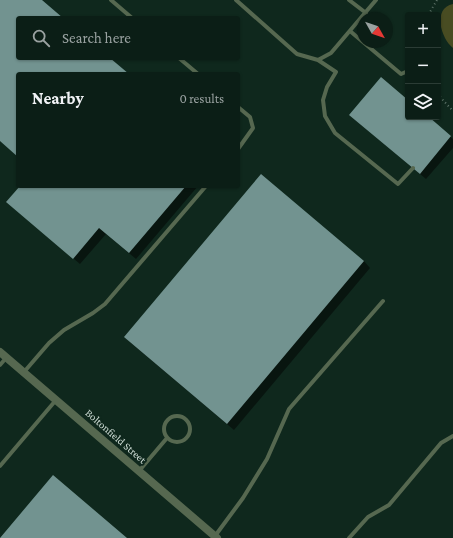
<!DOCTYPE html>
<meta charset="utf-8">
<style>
body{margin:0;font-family:"Crimson Pro",serif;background:#14271f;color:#f1f3f6}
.controls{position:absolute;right:12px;top:12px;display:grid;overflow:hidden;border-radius:4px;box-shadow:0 1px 3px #0004}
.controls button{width:36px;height:36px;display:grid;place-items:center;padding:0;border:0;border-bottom:1px solid #2b3c35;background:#0b1e16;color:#f1f3f6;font:20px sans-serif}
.compass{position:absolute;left:357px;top:12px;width:36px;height:36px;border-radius:50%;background:#0b1e16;box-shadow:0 1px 3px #0004;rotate:130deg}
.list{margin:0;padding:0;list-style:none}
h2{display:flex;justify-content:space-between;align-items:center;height:52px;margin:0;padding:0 16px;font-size:17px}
h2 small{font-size:13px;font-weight:400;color:#9aa2a1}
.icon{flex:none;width:22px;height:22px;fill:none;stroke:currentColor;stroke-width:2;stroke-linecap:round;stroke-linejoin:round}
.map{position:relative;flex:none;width:453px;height:538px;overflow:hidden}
.search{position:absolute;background:#0b1e16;box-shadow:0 1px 3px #0004;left:16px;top:16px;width:224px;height:44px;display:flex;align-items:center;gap:10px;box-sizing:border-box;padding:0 14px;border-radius:4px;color:#9aa2a1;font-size:15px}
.panel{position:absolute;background:#0b1e16;box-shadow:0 1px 3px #0004;left:16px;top:72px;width:224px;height:116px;border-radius:4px}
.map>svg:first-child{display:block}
.green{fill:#484c22}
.shadow{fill:#0007}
.building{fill:#729390}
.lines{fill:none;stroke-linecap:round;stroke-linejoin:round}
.path{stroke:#60756b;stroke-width:2;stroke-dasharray:1 3;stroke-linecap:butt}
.service{stroke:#566850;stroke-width:4}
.minor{stroke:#566850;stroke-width:8}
.labels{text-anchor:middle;stroke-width:4;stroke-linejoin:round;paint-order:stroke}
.street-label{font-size:11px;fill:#cddbd4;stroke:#0f281d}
</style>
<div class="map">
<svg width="453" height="538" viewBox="0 0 453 538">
<rect width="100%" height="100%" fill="#0f281d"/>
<path class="green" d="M453,4V48C441,39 432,8 453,4Z"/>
<path class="shadow" d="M408,101V117H427L453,139V148L426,179L357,121Z
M21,186H198L136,259L106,234L80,264L14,208Z
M364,261L370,268L234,430L131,343L125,337Z"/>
<path class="building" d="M0,0H42L63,18H18V58H110L129,74H18V157L0,141Z
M381,77L408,100V117H429L451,136L420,174L349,115Z
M261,174L364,261L227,424L124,337Z
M20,186H186L129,253L99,228L73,259L6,202Z
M53,475L127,538H0Z"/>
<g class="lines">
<path class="path" d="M429,15L430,12L437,0
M438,93L441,98L453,111"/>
<path class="service" d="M111,0L132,18
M236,0L297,54L318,60L331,53L376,0
M349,0L366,13
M350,31L363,42
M363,42L401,74L408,71
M179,58L198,74
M318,60L336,72L327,87L323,100L325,116L335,133L398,184L413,168
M238,107L250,117L253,128L238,149
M0,365L6,358
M24,372L49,343L64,330L93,313L105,304L206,186
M164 429a13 13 0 1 1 26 0a13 13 0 1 1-26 0Z
M0,466L56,400
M139,471L167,438
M215,536L243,498L267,459L289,409L383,301
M349,538L368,517L389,505L441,443L453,436"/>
<path class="minor" d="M0,352L217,538"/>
</g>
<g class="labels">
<g class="street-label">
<text transform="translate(116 436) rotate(41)" y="4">Boltonfield Street</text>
</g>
</g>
</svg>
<div class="controls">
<button>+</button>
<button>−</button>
<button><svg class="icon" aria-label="layers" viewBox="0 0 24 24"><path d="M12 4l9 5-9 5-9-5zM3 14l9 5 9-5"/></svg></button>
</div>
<svg class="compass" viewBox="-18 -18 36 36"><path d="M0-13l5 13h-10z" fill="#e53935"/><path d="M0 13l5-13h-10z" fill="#9aa2a1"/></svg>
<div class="search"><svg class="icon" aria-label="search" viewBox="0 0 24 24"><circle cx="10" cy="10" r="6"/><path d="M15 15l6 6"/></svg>Search here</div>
<section class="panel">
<h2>Nearby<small>0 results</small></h2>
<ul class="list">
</ul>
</section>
</div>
